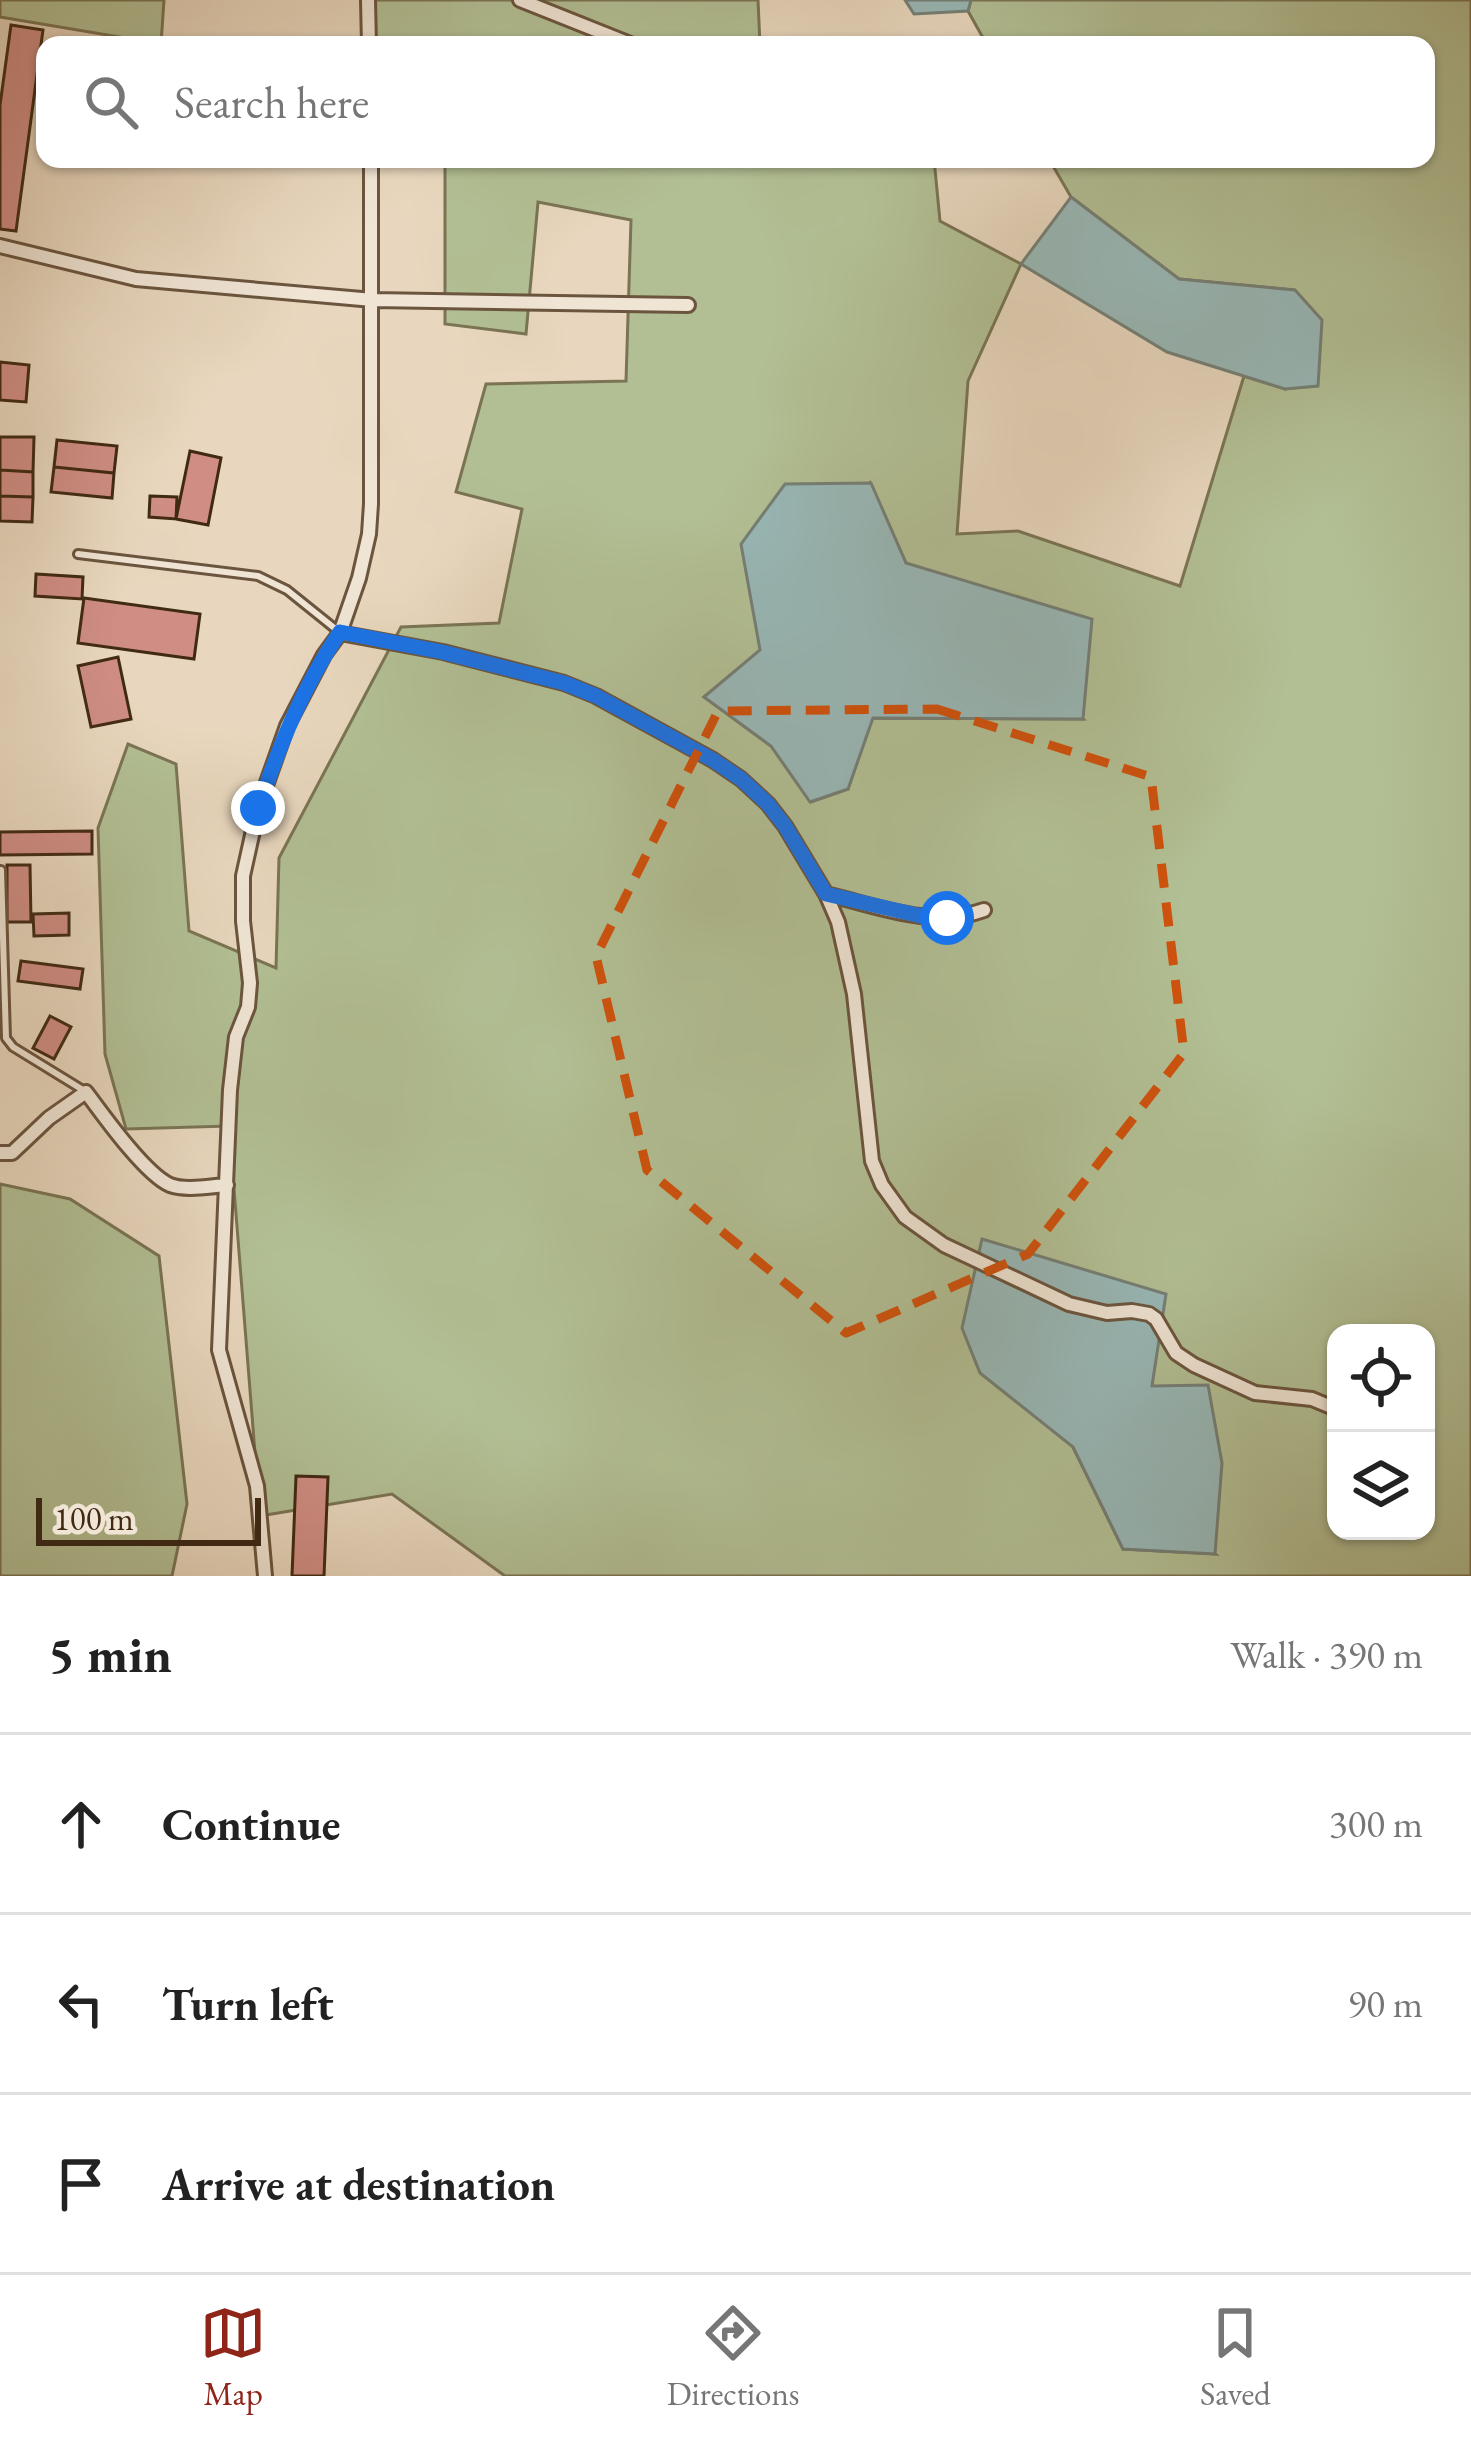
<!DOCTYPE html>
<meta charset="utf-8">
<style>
body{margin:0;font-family:"EB Garamond",serif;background:#f2f2f2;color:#222}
.controls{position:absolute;right:36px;bottom:36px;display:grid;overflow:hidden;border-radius:24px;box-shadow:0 3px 9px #0004}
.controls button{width:108px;height:108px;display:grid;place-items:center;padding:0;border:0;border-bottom:3px solid #e0e0e0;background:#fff;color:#222;font:60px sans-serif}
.scale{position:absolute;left:36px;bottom:30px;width:225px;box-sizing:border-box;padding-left:12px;border:6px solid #412a14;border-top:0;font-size:33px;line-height:42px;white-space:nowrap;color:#412a14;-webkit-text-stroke:9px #f0e5d5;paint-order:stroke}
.stop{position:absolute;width:36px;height:36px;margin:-27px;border:9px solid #1a73e8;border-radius:50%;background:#fff}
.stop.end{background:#1a73e8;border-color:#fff;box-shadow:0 3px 12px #0008}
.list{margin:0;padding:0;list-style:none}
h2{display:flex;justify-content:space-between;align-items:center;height:156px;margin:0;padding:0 48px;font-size:51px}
h2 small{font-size:39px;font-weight:400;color:#767676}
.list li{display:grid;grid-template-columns:78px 1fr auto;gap:36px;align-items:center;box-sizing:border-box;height:180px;padding:0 48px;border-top:3px solid #e0e0e0}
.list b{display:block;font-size:45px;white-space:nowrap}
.list em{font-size:39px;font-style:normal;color:#767676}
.icon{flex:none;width:66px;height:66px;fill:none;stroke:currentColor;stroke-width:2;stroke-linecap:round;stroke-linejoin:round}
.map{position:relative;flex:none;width:1471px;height:1576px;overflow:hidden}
.search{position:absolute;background:#fff;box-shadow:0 3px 9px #0004;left:36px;right:36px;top:36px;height:132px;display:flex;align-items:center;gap:30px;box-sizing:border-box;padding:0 42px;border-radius:24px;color:#767676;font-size:45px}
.sheet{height:696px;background:#fff}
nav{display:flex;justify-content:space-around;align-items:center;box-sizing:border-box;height:168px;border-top:3px solid #e0e0e0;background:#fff;font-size:33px;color:#767676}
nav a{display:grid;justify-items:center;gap:6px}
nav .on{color:#8f2418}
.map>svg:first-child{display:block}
.green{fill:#b2bf94;stroke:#7a7454;stroke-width:3;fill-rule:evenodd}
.water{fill:#98b8b7;stroke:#757f76;stroke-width:3}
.building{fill:#cf8d84;stroke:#412a14;stroke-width:3}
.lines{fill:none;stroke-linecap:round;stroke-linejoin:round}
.lane-casing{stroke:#6b553e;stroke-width:12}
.street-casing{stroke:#6b553e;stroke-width:18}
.lane{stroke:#f0e5d5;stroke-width:6}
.street{stroke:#f0e5d5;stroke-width:12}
.route{stroke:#1a73e8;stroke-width:15}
.marked{fill:none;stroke:#cf520d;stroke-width:9;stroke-dasharray:24 15;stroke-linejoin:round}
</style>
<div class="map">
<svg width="1471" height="1576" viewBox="0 0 1471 1576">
<rect width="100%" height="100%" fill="#e8d7be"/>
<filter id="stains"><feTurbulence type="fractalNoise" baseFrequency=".00167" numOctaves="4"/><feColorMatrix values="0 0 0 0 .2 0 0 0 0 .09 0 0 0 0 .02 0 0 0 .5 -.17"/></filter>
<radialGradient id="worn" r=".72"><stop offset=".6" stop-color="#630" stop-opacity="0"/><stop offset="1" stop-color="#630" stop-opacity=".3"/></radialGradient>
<path class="green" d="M0,0H164L161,44L0,17Z
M367,0H758L760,45H369Z
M971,0H1471V1576H505L392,1494L260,1516L229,1126L126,1129L105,1054L98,828L128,744L176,764L189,931L276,968L279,858L401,627L499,623L522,509L456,492L486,384L626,381L631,220L538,202L526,334L445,324V159H934L940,221L1021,264L968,381L957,534L1018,531L1180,586L1244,376L1285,389L1294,290L1179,279L1071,197L1049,159H1426V45H987L968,11ZM870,483L906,563L1083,719L872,718L848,789L811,802L771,746L704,697L761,650ZM1336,1333H1426V1531H1336ZM1073,1447L1215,1554L1123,1549Z
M0,1184L70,1199L159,1256L187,1504L172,1576H0Z"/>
<path class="water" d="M905,0H971L968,11L914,14Z
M1071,197L1179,279L1295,290L1322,320L1318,386L1285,389L1167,352L1021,264Z
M871,483L906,563L1092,619L1083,719L873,718L848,789L810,802L771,746L704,697L760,650L741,544L785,484Z
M982,1239L1166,1294L1152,1386L1208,1385L1222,1463L1215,1554L1123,1549L1073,1447L980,1373L962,1328Z"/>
<path class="building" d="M11,25L43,30L16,231L0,229V105Z
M0,362L29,365L26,402L0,400Z
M0,437H34L33,472L0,470Z
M57,440L117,446L114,473L54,467Z
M190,451L221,458L208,525L176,519Z
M54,467L114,473L112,498L51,492Z
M0,470L33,472V497L0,496Z
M0,496L33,497L32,522L0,521Z
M150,496L177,497L176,519L149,517Z
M36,574L83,577L82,599L35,596Z
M84,598L200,614L194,659L78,643Z
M118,657L131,719L91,727L78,666Z
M92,831V854L0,855V832Z
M7,865H30L31,922H7Z
M69,913V935L34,936L33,914Z
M21,961L83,969L80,989L18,981Z
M50,1016L71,1027L54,1059L33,1048Z
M296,1476L328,1477L324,1576H292Z"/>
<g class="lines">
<g class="lane-casing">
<path id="lane" d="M78,554L258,576L287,590L338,631
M1,870L6,1038L13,1047L83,1090"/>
</g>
<g class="street-casing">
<path id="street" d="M368,0L369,45
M520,0L633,45
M0,246L136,279L373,300L688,305
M340,633L443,652L564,683L596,696L713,760L741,779L768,804L785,826L826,894L838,922L854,994L872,1161L882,1185L905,1217L944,1245L1069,1304L1107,1313L1132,1311L1149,1314L1156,1319L1176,1353L1194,1365L1255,1393L1312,1399L1336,1409
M826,894C877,906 932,929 984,910
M0,1153H12L49,1118L86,1092C103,1115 145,1174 170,1185C186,1191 210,1186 227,1185
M265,1576L257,1486L219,1350L230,1090L236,1037L248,1007L250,983L243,921V876L258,808L287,726L324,655L340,633L359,578L369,534L371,504V159"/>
</g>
<use href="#lane" class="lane"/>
<use href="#street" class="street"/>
</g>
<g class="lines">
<path class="route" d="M258,808C281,743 301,690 340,632L442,652L564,683L596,696L713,760L741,779L768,804L785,826L826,894L930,918H947"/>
</g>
<path class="marked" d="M937,709L1151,777L1184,1053L1028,1254L846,1333L647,1170L596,956L718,711Z"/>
<rect width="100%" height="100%" filter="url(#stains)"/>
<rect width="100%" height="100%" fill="url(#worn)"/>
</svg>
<div class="controls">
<button><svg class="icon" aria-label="locate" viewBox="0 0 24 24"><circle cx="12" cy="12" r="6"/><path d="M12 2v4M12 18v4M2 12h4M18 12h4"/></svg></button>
<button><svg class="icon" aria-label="layers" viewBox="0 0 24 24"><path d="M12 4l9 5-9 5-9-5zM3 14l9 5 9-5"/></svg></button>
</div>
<div class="scale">100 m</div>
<div class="stop" style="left:947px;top:918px"></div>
<div class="stop end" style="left:258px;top:808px"></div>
<div class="search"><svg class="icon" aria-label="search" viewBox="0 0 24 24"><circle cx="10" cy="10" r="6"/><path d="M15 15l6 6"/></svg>Search here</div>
</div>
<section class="sheet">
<h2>5 min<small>Walk · 390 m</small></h2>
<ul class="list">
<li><svg class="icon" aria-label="ahead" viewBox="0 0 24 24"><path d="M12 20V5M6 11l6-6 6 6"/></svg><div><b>Continue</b></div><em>300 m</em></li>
<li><svg class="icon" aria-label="left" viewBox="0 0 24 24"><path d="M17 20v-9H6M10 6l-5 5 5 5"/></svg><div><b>Turn left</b></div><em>90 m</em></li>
<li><svg class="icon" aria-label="arrive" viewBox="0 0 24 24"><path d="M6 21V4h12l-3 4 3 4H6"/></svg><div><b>Arrive at destination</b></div></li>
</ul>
</section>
<nav>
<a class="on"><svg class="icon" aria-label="map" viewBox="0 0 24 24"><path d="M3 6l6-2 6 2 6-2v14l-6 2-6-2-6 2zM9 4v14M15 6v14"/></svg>Map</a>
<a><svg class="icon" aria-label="directions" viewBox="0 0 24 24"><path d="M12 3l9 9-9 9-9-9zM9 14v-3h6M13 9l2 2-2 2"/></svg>Directions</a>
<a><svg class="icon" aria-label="saved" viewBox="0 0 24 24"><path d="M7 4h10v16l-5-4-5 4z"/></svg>Saved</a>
</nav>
